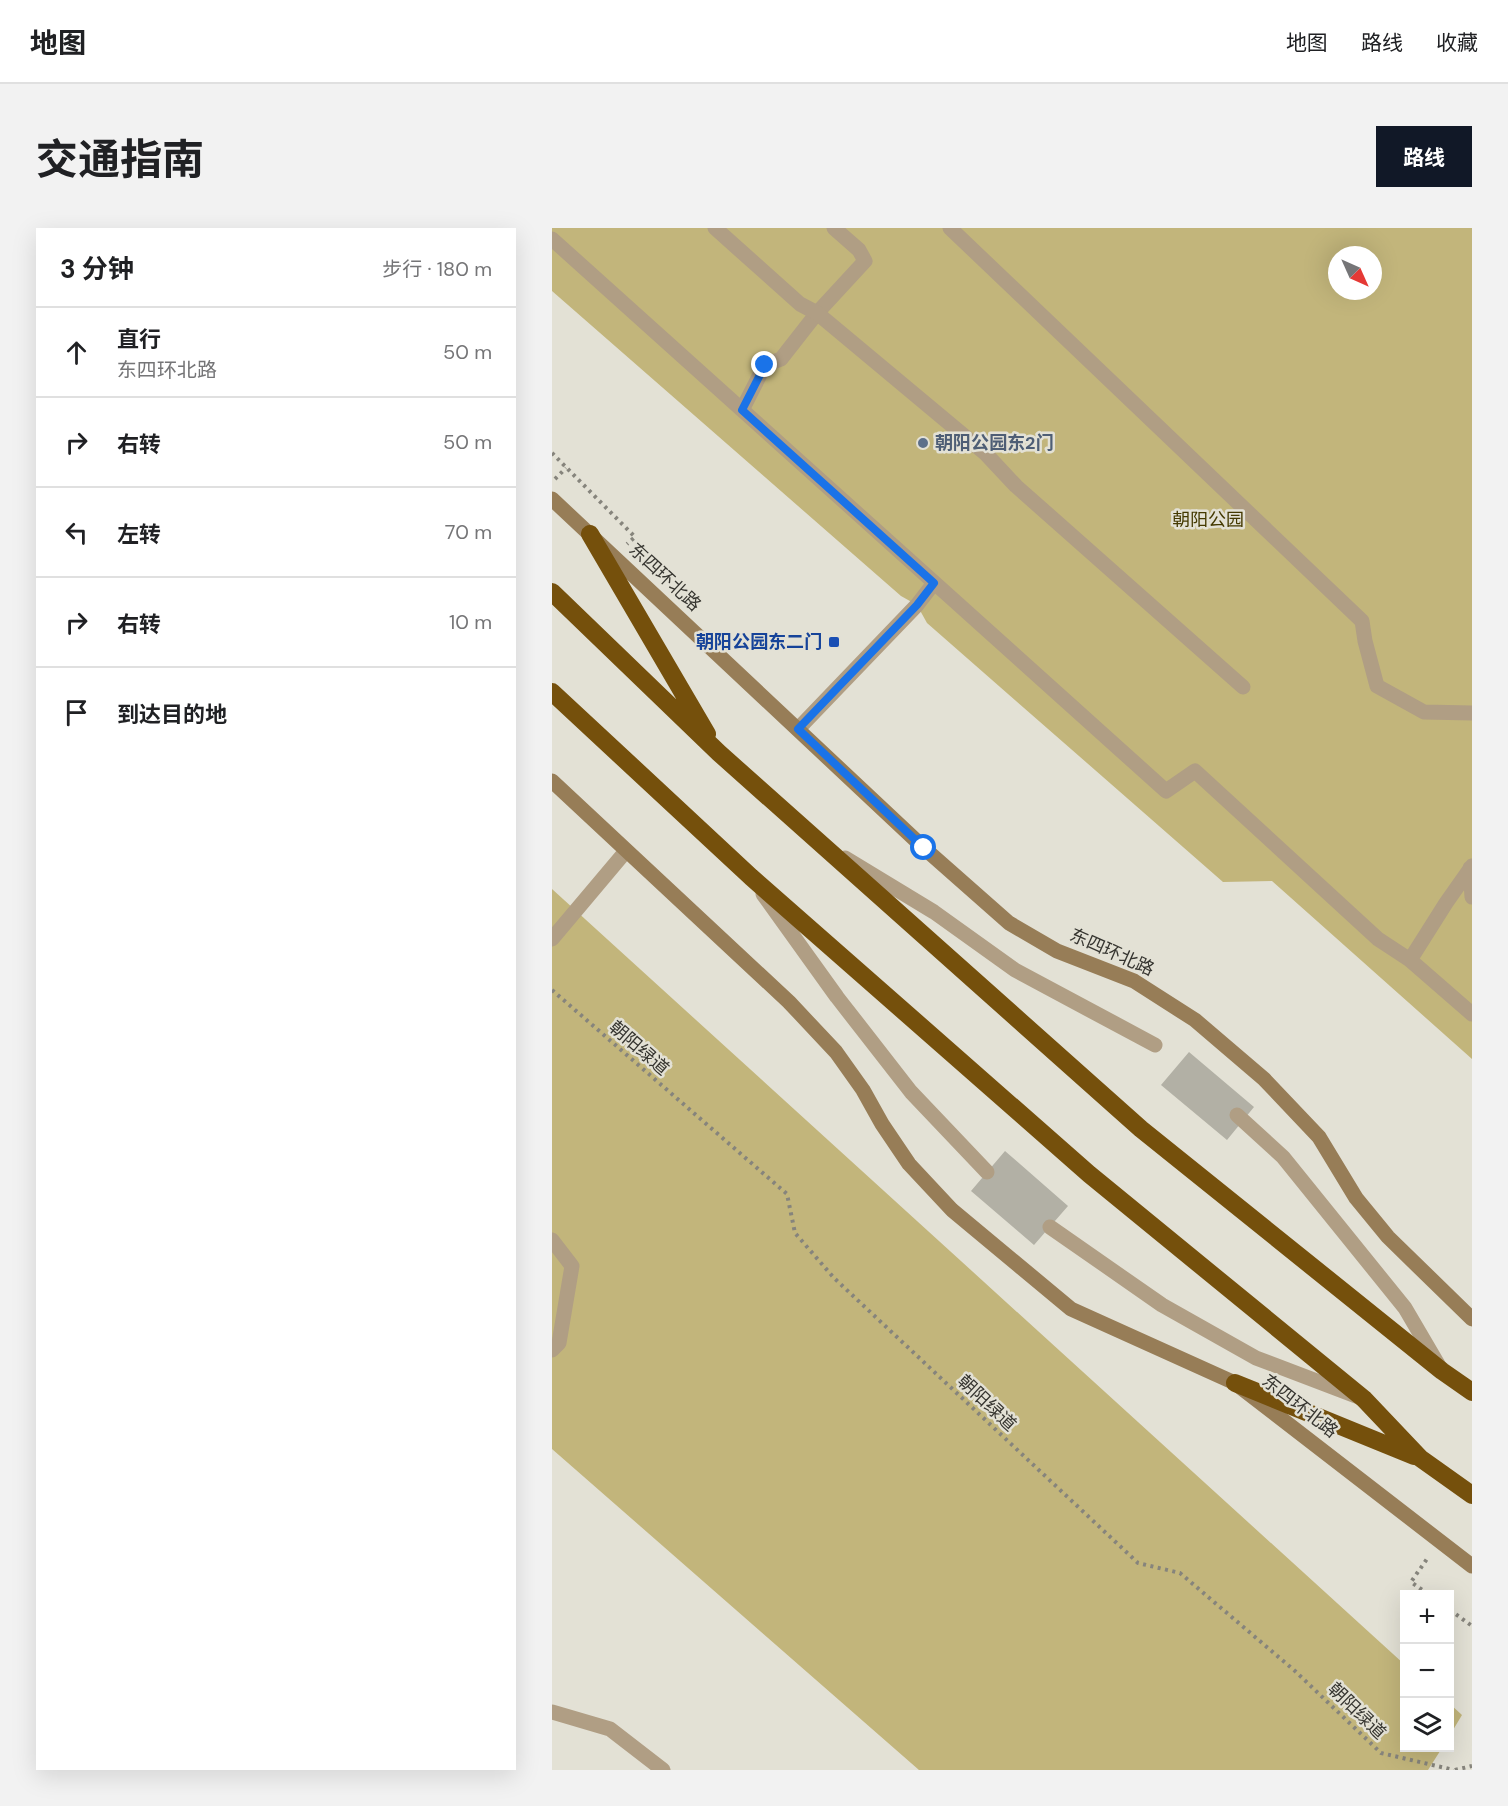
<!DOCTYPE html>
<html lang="zh">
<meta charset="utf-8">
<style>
body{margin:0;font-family:"DM Sans","Noto Sans SC",sans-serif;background:#f2f2f2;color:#202124}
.controls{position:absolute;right:18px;bottom:18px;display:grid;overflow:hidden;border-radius:0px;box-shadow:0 6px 24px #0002}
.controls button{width:54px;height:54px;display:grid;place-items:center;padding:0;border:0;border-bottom:2px solid #e0e0e0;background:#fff;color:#202124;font:30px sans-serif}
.compass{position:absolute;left:776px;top:18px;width:54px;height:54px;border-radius:50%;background:#fff;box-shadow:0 6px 24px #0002;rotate:135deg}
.stop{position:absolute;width:18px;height:18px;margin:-14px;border:4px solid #1a73e8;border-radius:50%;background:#fff}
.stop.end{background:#1a73e8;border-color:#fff;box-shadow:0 2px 6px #0008}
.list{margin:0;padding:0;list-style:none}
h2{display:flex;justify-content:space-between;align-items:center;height:78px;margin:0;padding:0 24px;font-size:26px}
h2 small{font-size:20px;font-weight:400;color:#757577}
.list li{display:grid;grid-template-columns:39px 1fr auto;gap:18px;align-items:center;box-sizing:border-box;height:90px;padding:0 24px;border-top:2px solid #e0e0e0}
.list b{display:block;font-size:22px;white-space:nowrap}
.list p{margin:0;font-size:20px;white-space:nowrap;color:#757577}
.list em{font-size:20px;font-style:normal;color:#757577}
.icon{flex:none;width:33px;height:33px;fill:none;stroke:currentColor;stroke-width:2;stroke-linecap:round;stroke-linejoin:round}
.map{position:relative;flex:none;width:920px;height:1542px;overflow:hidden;border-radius:0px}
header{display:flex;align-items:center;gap:36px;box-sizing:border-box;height:84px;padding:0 30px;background:#fff;border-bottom:2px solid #e0e0e0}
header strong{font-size:28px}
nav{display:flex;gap:33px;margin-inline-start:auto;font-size:21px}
.intro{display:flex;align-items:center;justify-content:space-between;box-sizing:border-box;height:144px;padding:0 36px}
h1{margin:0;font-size:42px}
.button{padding:15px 27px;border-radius:0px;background:#111827;color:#fff;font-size:21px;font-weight:700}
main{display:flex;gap:36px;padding:0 36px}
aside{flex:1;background:#fff;border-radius:0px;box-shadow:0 6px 24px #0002}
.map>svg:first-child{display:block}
.green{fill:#c2b57b;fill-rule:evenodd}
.building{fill:#b2b0a5}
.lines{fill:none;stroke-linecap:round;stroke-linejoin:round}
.path{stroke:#86847c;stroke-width:4;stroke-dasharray:3 4.5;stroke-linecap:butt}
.lane{stroke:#b09e84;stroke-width:15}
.street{stroke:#b09e84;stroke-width:15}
.secondary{stroke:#977d57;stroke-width:15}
.highway{stroke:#75500c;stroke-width:18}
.route{stroke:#1a73e8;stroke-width:8}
.service-dot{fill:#5c6f8a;stroke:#e3e1d5;stroke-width:2}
.transit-dot{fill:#1a4fb4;stroke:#e3e1d5;stroke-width:2}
.labels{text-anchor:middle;stroke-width:5;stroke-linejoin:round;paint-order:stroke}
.service-label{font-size:18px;font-weight:bold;fill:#4e5e75;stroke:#e3e1d5;text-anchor:start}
.park-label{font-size:18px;fill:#443900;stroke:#e3e1d5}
.street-label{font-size:18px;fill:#363530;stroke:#e3e1d5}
.transit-label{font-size:18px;font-weight:bold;fill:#164399;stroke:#e3e1d5;text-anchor:end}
</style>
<header>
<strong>地图</strong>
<nav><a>地图</a><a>路线</a><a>收藏</a></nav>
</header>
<div class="intro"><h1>交通指南</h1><a class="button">路线</a></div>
<main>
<aside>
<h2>3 分钟<small>步行 · 180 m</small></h2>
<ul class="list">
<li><svg class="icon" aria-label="ahead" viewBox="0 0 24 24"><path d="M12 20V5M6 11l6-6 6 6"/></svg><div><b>直行</b><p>东四环北路</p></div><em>50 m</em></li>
<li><svg class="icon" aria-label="right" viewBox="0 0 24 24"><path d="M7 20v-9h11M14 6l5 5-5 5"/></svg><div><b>右转</b></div><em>50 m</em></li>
<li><svg class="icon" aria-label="left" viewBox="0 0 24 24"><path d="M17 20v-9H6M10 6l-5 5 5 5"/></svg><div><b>左转</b></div><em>70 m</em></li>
<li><svg class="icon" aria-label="right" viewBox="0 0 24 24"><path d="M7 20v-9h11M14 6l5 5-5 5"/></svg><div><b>右转</b></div><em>10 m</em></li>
<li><svg class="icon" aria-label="arrive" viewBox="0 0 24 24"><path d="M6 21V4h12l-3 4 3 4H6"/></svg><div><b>到达目的地</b></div></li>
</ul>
</aside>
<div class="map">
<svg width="920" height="1542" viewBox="0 0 920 1542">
<rect width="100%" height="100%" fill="#e3e1d5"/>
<path class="green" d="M0,0H920V831L720,653L671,654L375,395L365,377L349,368L0,63ZM785,27H821V63H785Z
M0,661L852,1436V1520H890L876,1542H367L0,1221Z
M898,1476L910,1487L898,1507Z"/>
<path class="building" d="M637,824L702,879L675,912L609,857Z
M453,923L516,978L482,1017L419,963Z"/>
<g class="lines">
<path class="path" d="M0,225L83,309L75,316
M3,251L14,240
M0,762L235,966L243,1005L282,1050L586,1335L628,1345L743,1443L829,1525L902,1542
M876,1366L859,1354L877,1328
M898,1382L920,1398
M903,1542L920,1538"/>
<path class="lane" d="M398,0L810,393L813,413L825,458L872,484L920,485
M0,11L614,563L643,543L826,711L858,732L920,786
M190,182L213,137L229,131L265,85L313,33L307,22L282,0
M246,501L365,377L382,355
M293,630L382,684L463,742L603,817
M918,640L920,669
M211,666L285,769L359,864L435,944
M858,732L894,675L920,638
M685,887L731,929L853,1080L887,1138
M498,999L610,1077L704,1130L804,1168"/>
<path class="street" d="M163,0L248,76L265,85L434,226L464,258L691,459
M0,711L74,623
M0,1012L20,1038L7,1115L0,1122
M0,1484L58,1501L111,1542"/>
<path class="secondary" d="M0,271L372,620L457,695L505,723L582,753L643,792L712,851L767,909L804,970L836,1009L920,1091
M0,553L237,774L284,824L311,862L330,896L357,936L400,982L519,1081L683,1155L920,1338"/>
<path class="highway" d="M38,306L155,506
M0,364L167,525L589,901L890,1143L920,1164
M0,464L199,649L537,946L812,1171L868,1230L920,1267
M683,1155L862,1228"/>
</g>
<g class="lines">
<path class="route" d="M213,137L190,182L382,355L365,377L246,501L372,620"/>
</g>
<circle class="service-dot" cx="371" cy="215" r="6"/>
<rect class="transit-dot" x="276" y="408" width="12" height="12" rx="3"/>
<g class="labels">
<g class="service-label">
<text x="383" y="221">朝阳公园东2门</text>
</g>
<g class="park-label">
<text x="656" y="298">朝阳公园</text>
</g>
<g class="street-label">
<text transform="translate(113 349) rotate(43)" y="6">东四环北路</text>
<text transform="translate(560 724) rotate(24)" y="6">东四环北路</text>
<text transform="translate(87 820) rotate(41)" y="6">朝阳绿道</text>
<text transform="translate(435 1175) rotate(43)" y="6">朝阳绿道</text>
<text transform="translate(748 1178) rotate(38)" y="6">东四环北路</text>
<text transform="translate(805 1483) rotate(44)" y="6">朝阳绿道</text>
</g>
<g class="transit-label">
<text x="270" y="420">朝阳公园东二门</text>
</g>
</g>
</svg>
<div class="controls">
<button>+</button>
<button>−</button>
<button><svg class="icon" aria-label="layers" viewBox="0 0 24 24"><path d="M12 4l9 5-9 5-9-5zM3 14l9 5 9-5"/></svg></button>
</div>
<svg class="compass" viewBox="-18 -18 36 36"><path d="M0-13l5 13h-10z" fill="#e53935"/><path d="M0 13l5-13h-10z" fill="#757577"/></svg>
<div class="stop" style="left:372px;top:620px"></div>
<div class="stop end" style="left:213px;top:137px"></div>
</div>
</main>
